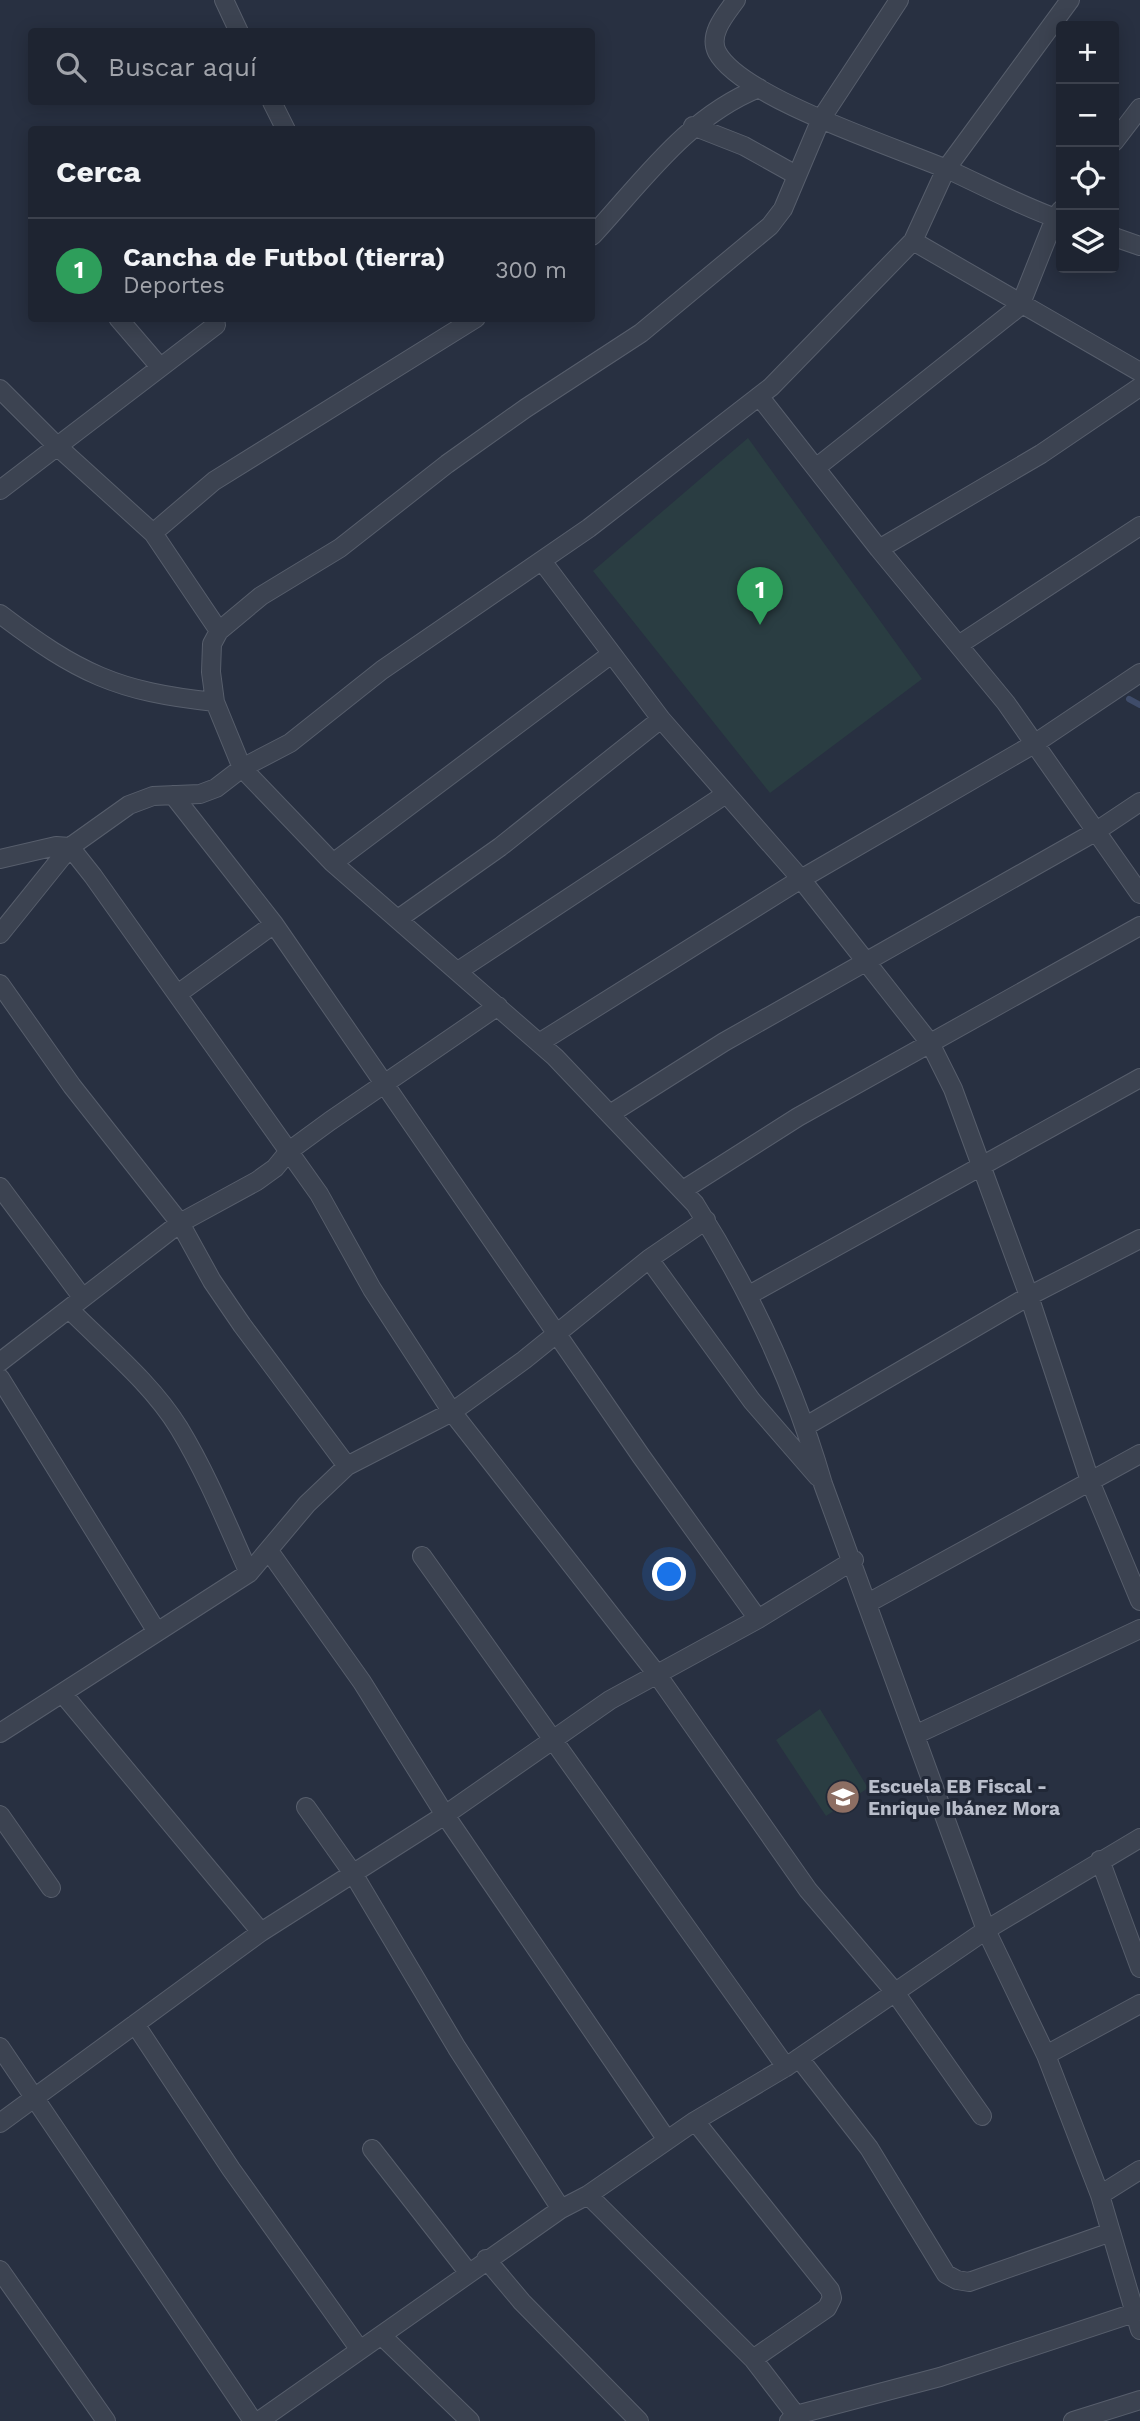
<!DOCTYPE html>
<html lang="es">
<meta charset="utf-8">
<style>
body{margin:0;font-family:"Work Sans",sans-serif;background:#2b303d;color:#f1f3f6}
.controls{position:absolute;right:21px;top:21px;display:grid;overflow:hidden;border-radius:7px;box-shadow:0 4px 18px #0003}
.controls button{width:63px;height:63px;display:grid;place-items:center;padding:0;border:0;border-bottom:2px solid #3c414d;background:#1e2431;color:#f1f3f6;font:35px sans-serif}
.you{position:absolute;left:670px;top:1575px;width:24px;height:24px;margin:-18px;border:5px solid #fff;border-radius:50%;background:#1a73e8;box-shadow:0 0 0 10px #1a73e833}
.badge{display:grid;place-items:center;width:46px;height:46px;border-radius:50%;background:#1a73e8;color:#fff;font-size:23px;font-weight:700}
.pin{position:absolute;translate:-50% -58px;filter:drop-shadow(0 2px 4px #0008)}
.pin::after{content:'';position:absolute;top:37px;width:24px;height:21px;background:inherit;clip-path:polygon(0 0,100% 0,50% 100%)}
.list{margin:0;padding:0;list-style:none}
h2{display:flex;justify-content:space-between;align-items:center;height:91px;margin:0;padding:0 28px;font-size:30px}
h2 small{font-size:23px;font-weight:400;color:#a1a4ab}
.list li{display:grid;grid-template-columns:46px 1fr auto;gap:21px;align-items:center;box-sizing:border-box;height:105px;padding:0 28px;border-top:2px solid #3c414d}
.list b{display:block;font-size:26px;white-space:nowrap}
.list p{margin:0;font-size:23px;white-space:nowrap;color:#a1a4ab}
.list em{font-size:23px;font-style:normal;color:#a1a4ab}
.icon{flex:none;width:38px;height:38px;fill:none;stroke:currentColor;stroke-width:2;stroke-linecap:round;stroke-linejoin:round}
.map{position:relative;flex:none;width:1140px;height:2421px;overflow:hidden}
.search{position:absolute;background:#1e2431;box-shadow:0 4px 18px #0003;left:28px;top:28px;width:567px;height:77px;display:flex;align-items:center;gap:18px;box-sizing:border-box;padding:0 24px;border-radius:7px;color:#a1a4ab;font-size:26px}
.panel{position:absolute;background:#1e2431;box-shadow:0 4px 18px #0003;left:28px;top:126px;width:567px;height:196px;border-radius:7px}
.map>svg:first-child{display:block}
.green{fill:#2a3d42}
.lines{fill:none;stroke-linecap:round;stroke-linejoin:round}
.stream{stroke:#3f4c6a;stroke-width:6}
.minor-casing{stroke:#575e6c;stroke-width:20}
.minor{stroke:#3c4351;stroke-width:18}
.labels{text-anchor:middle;stroke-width:6;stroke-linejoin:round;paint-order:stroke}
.poi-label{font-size:19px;font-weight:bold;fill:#b9becb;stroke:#212837;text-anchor:start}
</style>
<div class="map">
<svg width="1140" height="2421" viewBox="0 0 1140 2421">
<rect width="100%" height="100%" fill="#283041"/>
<path class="green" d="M748,438L922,679L770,793L593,571Z
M820,1709L868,1788L826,1816L776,1740Z"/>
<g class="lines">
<path class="stream" d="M1129,699L1140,705"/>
<g class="minor-casing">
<path id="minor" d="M224,0L239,32
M736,0C726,14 708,34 717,52C741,98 898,148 949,170C986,187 1023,207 1061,220
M272,102L286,130
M693,126L744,146L796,175
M1114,142L1140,108
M592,236C643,181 687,117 759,88
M1114,237L1140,246
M913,241L1140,372
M118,318L160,367
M0,389L57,446L153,533L219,631L212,644L211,672L215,702L242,768L333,863L555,1057L695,1204C750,1291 794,1384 823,1484L986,1930L1046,2055L1100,2195L1140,2330
M759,396L879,549L1006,703L1140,894
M817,467L1020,306L1055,218L1061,210
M0,490L216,325
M153,533L214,481L476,318
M879,549L1041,454L1140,387
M542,561L661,719L801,879L930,1043L953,1089L1029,1296L1090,1481L1140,1601
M0,614C78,673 117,692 215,702
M219,631L261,596L340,548L447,464L526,408L641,333L770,226L783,209L821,119L899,0
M960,644L1140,526
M173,795L274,924L641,1456L758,1619
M0,859L56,846L70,847L93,876L319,1194L372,1289L452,1412L656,1673L808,1890L894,1991L982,2116
M333,863L610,655
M398,919L500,847L661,719
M0,934L70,847L129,805L153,796L200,794L216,788L242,768L290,743L382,670L589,528L771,387L913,241L946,169L1070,0
M458,971L726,794
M0,984L72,1086L180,1223L212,1281L242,1325L347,1466
M179,993L274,924
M539,1043L801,879L1034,744L1140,673
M610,1114L724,1042L1095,832L1140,802
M0,1187L82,1297
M683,1190L798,1117L1140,926
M649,1259L752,1401L818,1477
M749,1295L1140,1078
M70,1310C107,1347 152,1384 179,1428C207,1474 227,1524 249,1573
M0,1362L180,1223L257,1181L275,1168L289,1151L330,1121L498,1006
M0,1378L157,1632
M806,1426L1029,1296L1140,1239
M269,1551L362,1682L445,1815L667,2140
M422,1556L786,2067
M868,1603L1140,1454
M63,1694L261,1932
M0,1733L249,1573L307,1504L347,1466L452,1412L524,1360L649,1259L706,1220
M917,1734L1140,1629
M306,1807L354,1875L457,2048L561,2209
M0,1815L51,1888
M1100,1860L1140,1968
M135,2024L231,2169L360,2350
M0,2047L253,2421
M1046,2055L1140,2004
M799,2058L869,2148L946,2274L957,2280L969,2282L1111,2232
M695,2121L830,2290L832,2298L827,2308L753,2359
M0,2123L261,1932L445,1815L610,1700L758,1619L854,1560
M372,2149L468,2272
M588,2195L753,2359L796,2415
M1100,2195L1140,2170
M486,2259L522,2302L639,2421
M0,2270L106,2421
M382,2336L470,2421
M259,2421L561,2209L588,2195L695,2121L786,2067L986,1930L1140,1838
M789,2421L796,2415L940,2377L1140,2311
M1073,2421L1140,2400"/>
</g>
<use href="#minor" class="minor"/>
</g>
<defs>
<g id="school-disc" transform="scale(1.75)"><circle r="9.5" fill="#8d6e63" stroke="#212837"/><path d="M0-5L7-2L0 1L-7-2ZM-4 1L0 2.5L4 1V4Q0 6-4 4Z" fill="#fff"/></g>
</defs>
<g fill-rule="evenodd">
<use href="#school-disc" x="843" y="1797"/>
</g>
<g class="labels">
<g class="poi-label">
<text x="868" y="1793">Escuela EB Fiscal -<tspan x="868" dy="22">Enrique Ibánez Mora</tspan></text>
</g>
</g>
</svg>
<div class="controls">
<button>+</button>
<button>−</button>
<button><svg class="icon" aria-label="locate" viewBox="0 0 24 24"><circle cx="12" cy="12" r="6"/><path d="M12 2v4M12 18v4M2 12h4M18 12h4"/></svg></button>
<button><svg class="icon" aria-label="layers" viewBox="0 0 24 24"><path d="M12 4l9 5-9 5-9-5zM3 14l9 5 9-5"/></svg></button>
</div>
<div class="you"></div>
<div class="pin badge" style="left:760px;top:625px;background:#2e9e5b">1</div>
<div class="search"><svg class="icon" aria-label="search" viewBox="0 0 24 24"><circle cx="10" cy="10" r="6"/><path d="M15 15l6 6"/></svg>Buscar aquí</div>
<section class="panel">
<h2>Cerca<small></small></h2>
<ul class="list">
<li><span class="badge" style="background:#2e9e5b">1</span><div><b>Cancha de Futbol (tierra)</b><p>Deportes</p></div><em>300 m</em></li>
</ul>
</section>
</div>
